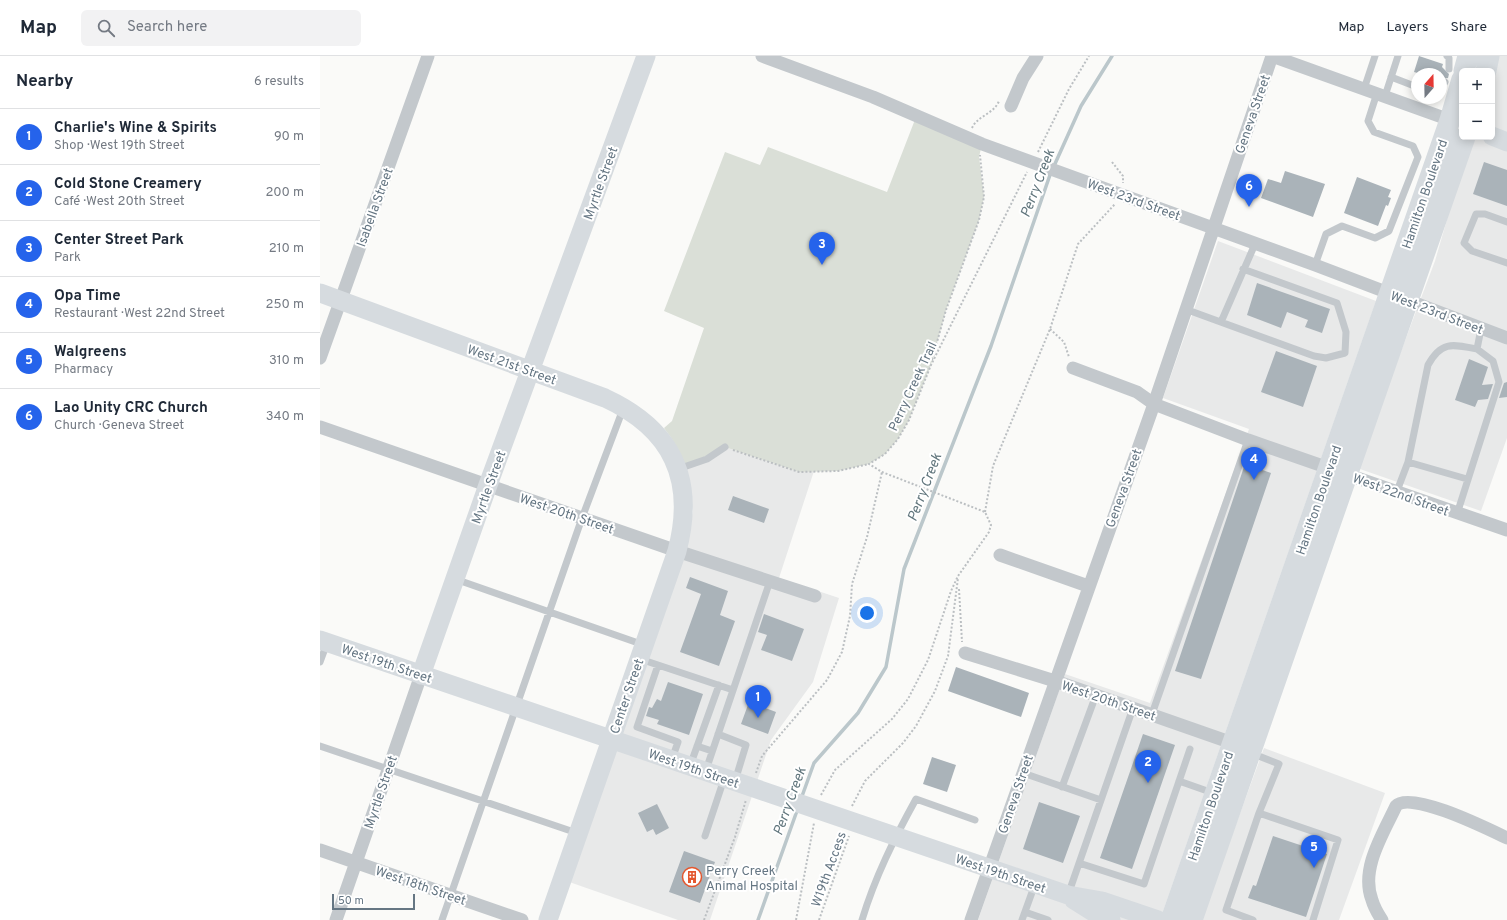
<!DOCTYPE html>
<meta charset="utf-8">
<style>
body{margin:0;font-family:Overpass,sans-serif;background:#f2f2f3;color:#1f2937}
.controls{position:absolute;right:12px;top:12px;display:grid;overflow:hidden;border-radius:6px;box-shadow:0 2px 10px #0003}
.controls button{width:36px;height:36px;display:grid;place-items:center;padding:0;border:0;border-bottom:1px solid #e0e1e3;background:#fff;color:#1f2937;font:20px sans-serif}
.compass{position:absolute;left:1091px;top:12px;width:36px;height:36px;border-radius:50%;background:#fff;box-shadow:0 2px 10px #0003;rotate:20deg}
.scale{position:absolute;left:12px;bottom:10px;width:83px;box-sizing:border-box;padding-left:4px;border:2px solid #657683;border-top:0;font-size:11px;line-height:14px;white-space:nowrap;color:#657683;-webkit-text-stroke:3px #fff;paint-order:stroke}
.you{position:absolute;left:547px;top:557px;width:14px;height:14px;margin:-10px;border:3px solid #fff;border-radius:50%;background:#1a73e8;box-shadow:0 0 0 6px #1a73e833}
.badge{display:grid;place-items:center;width:26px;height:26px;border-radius:50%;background:#2563eb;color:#fff;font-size:13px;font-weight:700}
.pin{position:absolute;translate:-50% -33px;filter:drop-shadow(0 1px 2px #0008)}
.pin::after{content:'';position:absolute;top:21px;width:14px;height:12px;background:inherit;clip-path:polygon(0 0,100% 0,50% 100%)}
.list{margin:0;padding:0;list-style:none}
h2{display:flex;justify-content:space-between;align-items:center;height:52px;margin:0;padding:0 16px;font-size:17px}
h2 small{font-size:13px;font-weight:400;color:#747a83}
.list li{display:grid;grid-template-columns:26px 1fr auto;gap:12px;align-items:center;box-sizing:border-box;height:56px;padding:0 16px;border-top:1px solid #e0e1e3}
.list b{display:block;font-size:15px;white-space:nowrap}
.list p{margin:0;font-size:13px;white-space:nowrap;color:#747a83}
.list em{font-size:13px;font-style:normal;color:#747a83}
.icon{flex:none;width:22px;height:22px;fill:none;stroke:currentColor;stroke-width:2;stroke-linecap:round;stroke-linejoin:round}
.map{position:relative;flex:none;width:1187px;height:864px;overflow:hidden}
header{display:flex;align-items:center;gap:24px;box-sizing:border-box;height:56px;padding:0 20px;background:#fff;border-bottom:1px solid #e0e1e3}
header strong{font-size:19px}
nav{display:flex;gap:22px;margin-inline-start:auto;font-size:14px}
.search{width:280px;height:36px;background:#f2f2f3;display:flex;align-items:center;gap:10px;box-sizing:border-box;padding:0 14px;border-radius:6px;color:#747a83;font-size:15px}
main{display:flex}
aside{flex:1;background:#fff}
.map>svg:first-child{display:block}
.built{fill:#e8e9e9}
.green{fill:#dadfd7}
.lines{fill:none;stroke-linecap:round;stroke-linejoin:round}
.stream{stroke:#bbc7cb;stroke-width:3.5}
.building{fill:#aab3b9}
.path{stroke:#bbbfc2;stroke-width:2;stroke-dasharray:2 2;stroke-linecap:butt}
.lane{stroke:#c3c8cc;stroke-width:7}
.street{stroke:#c3c8cc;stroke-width:13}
.secondary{stroke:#d6dbdf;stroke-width:19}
.primary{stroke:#d6dbdf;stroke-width:21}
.labels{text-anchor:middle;stroke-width:4;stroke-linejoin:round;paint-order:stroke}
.street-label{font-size:13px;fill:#657683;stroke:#fff}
.poi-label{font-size:13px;fill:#657683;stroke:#fff;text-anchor:start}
.water-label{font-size:14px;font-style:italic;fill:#60757c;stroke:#fff}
</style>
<header>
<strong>Map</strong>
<div class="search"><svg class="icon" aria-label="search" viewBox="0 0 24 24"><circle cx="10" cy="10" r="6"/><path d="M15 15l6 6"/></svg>Search here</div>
<nav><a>Map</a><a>Layers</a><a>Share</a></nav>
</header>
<main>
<aside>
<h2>Nearby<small>6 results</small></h2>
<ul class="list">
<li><span class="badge">1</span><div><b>Charlie's Wine &amp; Spirits</b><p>Shop · West 19th Street</p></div><em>90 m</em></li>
<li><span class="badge">2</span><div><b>Cold Stone Creamery</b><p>Café · West 20th Street</p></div><em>200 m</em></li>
<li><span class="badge">3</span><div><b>Center Street Park</b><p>Park</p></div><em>210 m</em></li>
<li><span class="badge">4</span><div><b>Opa Time</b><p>Restaurant · West 22nd Street</p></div><em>250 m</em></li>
<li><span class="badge">5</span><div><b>Walgreens</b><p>Pharmacy</p></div><em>310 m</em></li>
<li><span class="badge">6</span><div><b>Lao Unity CRC Church</b><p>Church · Geneva Street</p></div><em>340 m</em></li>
</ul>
</aside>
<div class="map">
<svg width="1187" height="864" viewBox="0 0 1187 864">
<rect width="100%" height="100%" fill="#fafaf8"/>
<path class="built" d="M1179,0H1187V382L1161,455L1037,412L1115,205L1151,81H1172V22Z
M898,185L1056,245L840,864H658L745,618L830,647L929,373L843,342Z
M405,391L479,416L494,415L459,522L519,542L493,626L451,684L390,864H358L235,821L364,490L373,455L365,410Z
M944,692L1065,737L1019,864H881Z"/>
<path class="green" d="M596,61L662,88L659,101L664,141L659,164L626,254L611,309L589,364L578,383L565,398L549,408L518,415L479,416L405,391L365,410L352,383L344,372L352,365L384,272L344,255L405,96L440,109L448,91L567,136Z"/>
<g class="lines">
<path class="stream" d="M734,110L761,50L792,0
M481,743L494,707L538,657L566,611L584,513L671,290L731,116
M438,864L478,752"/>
</g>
<path class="building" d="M1099,0L1123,8L1122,11L1129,18L1128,22L1121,23V15L1120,18H1101L1094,16Z
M1164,106L1187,114V150L1153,138Z
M965,115L1005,128L993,161L941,142L948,123L961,127Z
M1037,121L1071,134L1068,141L1071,142L1068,150L1066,149L1058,170L1024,157Z
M937,227L1010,253L1002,277L985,271L988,264L967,256L961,272L927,259Z
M956,295L997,310L983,351L941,336Z
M1149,303L1168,311L1162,329L1173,328L1168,343L1158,344L1155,351L1135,344Z
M1187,326V341L1179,342L1184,327Z
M925,408L951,417L881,623L855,615Z
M413,440L449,453L444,467L408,454Z
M370,521L408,535L400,559L415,565L399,610L360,596L381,538L366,532Z
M444,558L484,573L472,605L441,594L447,579L438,576Z
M636,611L709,637L701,661L628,635Z
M348,626L383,638L369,679L337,668L339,664L326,660L329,651L332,652L337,643L341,645Z
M429,646L456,656L448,678L421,668Z
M823,678L855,689L812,813L780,802Z
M612,701L636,709L627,736L603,728Z
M719,746L760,760L743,807L703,793Z
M337,748L349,772L336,779L333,773L327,776L318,757Z
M953,780L1007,798L986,861L928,842L933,829L936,830Z
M364,795L395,806L380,847L349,836Z"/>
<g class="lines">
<path class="path" d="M652,72C657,60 674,58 679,45
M718,96L749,33L769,0
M792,106L803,120V127
M730,273L744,286L749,301
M612,304L626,254L659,164L664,141L660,99
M413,394L479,416L518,415L549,408
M665,456L673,410L730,273L758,188L795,148
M639,533L642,586
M436,717L442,700L507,624L522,596L530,560L532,528L547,481L562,416
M501,739L515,714L572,663L588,643L608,604L631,535L638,520L669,476L671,469L665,456L562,416L549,408L565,398L578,383L589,364L611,309L707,116
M532,750L545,725L583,687L596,670L615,635L628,600L638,522
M384,864L415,781L426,744
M476,864L494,767
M499,864L529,780"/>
<path class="lane" d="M1127,0L1129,2V13
M1071,21L1097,31
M1044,33L1055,0
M1121,33L1125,26
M1065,40L1078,0
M1187,166L1165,158H1156L1144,187L1152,195L1187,207
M995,209L1006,178L1022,170L1055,182L1069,175L1098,101L1093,90L1054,76L1048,65L1057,37
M865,253L994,300L1006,302L1025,297L1026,276L1017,247L923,213
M901,266L935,188
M1088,406L1147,423
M358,413L387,403L405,391
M1077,435L1088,406L1108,309C1121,285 1132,288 1157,293L1161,273
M1137,458L1179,326L1173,305L1157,293
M135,523L324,589
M320,603L413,634
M0,606L7,587
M338,609L317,671L358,686L352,703
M832,658L928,384
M398,678L426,689L415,725
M0,690L257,777
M377,690L392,695
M931,697L959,708L939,757L1018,784L993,864
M370,710L399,629
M386,714L450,525
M703,717L781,744
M859,725L893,737
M742,731L776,639
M385,780L404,723
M759,807L824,828L870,693
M748,839L813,652
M705,856L728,864
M122,864L262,462L303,353
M542,864C555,821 574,783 596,743L655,764
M702,864L715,828
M933,864L906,854L939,757"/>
<path class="street" d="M442,0L553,41L662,88L995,209L1187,282
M952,0L1130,64
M691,50L703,22L717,0
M0,302L108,0
M753,312L817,336L834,348L928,384L1187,474
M0,371L357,495L495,540
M680,499L768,530
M645,597L735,625L918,689
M0,794L202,864
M16,864L101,619
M651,864L834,348L952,0
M1062,864C1058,858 1054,851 1052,844C1040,813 1063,778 1076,750C1090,734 1168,773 1187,782"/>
<path class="secondary" d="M1172,80L1187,86
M0,237L285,342C352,373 376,423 357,495L228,864
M0,584L748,839L782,845L838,864
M101,619L168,429L326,0
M754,844L778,859L791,864"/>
<path class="primary" d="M1144,15L1148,0
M1166,15L1169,0
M851,864L1130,64L1142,23
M872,864L1145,81"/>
</g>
<defs>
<g id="building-ring" transform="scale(1)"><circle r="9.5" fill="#fff" stroke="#e4572e" stroke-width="1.5"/><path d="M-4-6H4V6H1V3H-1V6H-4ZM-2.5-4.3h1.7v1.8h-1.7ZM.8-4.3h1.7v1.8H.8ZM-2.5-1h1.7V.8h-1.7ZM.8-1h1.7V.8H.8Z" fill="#e4572e"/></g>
</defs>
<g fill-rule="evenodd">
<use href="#building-ring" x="372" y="821"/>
</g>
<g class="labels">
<g class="street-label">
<text transform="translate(932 58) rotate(-71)" y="5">Geneva Street</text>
<text transform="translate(280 127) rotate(-70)" y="5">Myrtle Street</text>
<text transform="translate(1104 138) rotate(-71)" y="5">Hamilton Boulevard</text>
<text transform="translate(814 143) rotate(20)" y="5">West 23rd Street</text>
<text transform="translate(54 151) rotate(-70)" y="5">Isabella Street</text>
<text transform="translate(1117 256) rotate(21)" y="5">West 23rd Street</text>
<text transform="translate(192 308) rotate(20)" y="5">West 21st Street</text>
<text transform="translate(592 330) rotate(-65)" y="5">Perry Creek Trail</text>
<text transform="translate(168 431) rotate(-70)" y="5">Myrtle Street</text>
<text transform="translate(803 432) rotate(-70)" y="5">Geneva Street</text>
<text transform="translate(1081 438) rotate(20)" y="5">West 22nd Street</text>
<text transform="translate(998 444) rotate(-71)" y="5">Hamilton Boulevard</text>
<text transform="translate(247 457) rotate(19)" y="5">West 20th Street</text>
<text transform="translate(67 607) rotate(19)" y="5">West 19th Street</text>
<text transform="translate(306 640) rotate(-71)" y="5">Center Street</text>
<text transform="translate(789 644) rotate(19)" y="5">West 20th Street</text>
<text transform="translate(374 712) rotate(19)" y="5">West 19th Street</text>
<text transform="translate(60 736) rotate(-71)" y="5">Myrtle Street</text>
<text transform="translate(695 738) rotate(-71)" y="5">Geneva Street</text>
<text transform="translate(890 750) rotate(-71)" y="5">Hamilton Boulevard</text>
<text transform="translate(508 813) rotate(-70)" y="5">W19th Access</text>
<text transform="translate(681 817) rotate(19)" y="5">West 19th Street</text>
<text transform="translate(101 829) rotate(19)" y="5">West 18th Street</text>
</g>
<g class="poi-label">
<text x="386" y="819">Perry Creek<tspan x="386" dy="15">Animal Hospital</tspan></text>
</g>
<g class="water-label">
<text transform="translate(717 127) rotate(-69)" y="5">Perry Creek</text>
<text transform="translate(604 431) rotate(-69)" y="5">Perry Creek</text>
<text transform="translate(469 745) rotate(-70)" y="5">Perry Creek</text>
</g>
</g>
</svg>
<div class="controls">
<button>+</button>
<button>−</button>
</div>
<svg class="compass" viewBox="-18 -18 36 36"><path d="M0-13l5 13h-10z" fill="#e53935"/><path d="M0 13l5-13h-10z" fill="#747a83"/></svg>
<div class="scale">50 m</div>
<div class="you"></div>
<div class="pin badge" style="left:438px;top:662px">1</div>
<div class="pin badge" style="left:828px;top:727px">2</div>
<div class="pin badge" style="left:502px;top:209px">3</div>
<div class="pin badge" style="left:934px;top:424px">4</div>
<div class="pin badge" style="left:994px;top:812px">5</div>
<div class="pin badge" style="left:929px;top:151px">6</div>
</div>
</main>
